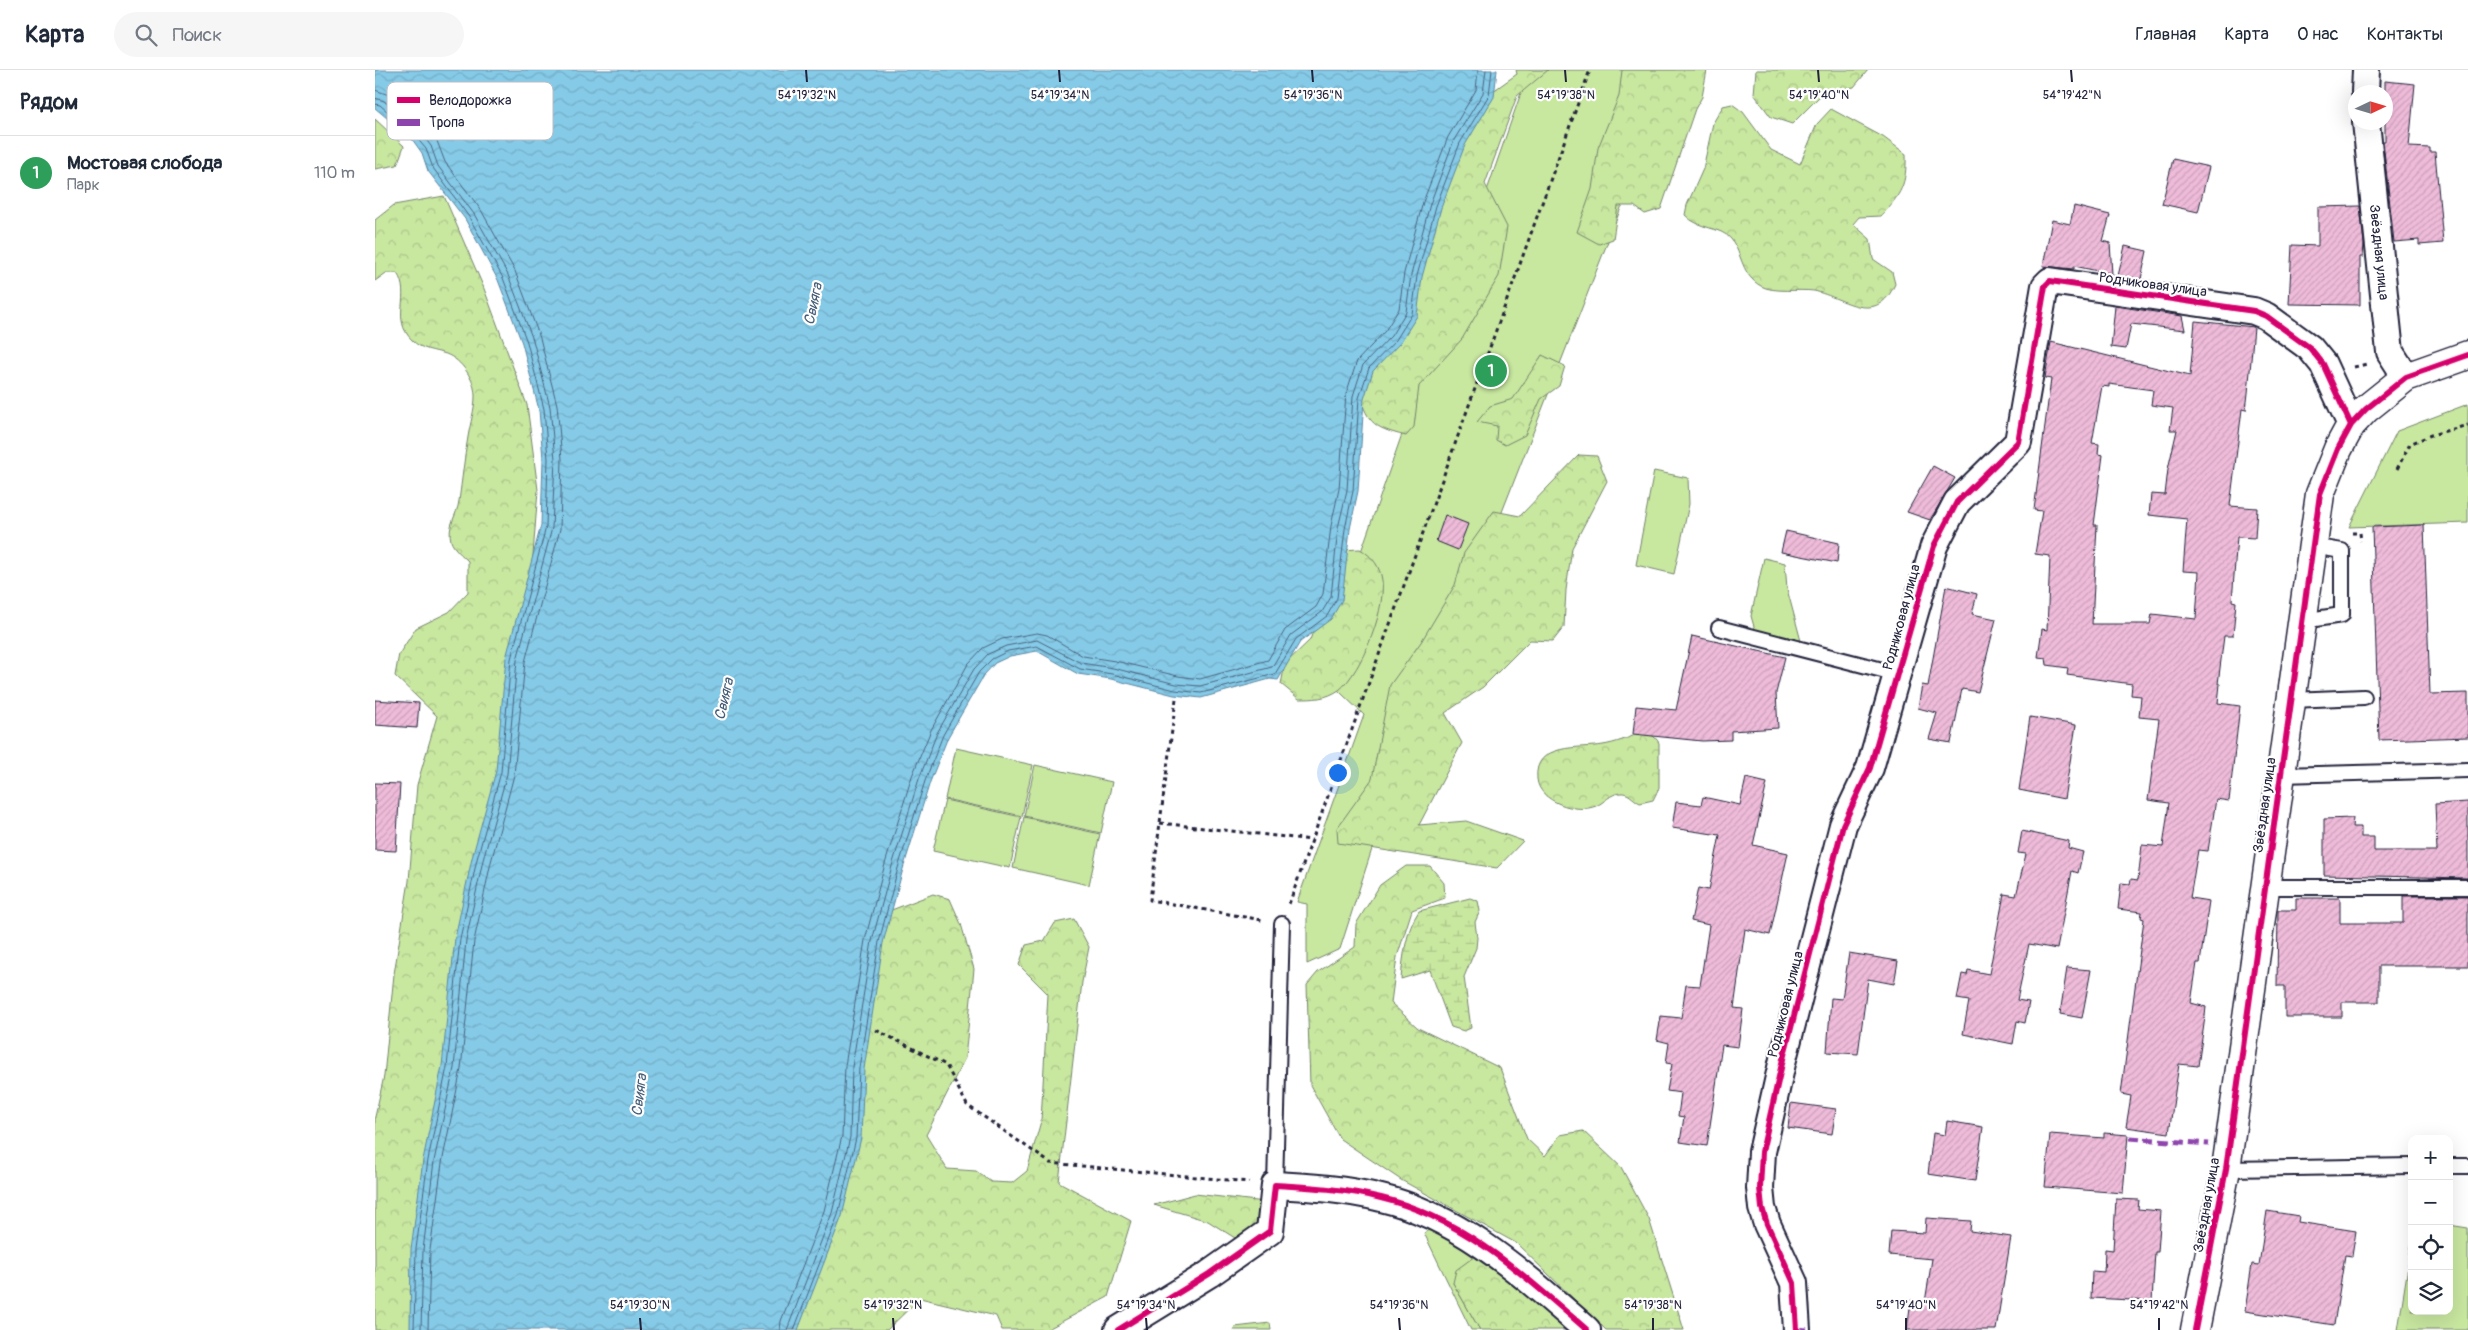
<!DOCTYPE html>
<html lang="ru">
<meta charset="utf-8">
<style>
body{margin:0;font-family:Pangolin,sans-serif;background:#f6f6f7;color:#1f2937}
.controls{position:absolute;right:15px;bottom:15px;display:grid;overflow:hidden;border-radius:10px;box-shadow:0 5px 20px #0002}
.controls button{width:45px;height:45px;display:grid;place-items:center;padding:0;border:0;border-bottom:1px solid #e0e1e3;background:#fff;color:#1f2937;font:25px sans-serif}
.compass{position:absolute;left:1973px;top:15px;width:45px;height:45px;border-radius:50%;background:#fff;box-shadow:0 5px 20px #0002;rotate:86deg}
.you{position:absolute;left:962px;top:702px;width:18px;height:18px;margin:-12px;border:4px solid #fff;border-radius:50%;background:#1a73e8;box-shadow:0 0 0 8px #1a73e833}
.badge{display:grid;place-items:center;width:32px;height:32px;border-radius:50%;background:#111827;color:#fff;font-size:16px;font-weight:700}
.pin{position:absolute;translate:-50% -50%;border:2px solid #fff;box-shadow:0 1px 5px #0006}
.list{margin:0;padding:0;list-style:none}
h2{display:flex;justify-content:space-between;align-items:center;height:65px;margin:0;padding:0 20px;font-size:21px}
h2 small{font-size:16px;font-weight:400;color:#747a83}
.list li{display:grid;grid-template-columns:32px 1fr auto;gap:15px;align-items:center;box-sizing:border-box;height:75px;padding:0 20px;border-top:1px solid #e0e1e3}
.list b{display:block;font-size:19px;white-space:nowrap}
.list p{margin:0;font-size:16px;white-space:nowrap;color:#747a83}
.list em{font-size:16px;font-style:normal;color:#747a83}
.icon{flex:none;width:28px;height:28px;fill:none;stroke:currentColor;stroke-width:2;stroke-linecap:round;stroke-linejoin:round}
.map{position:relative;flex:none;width:2093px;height:1260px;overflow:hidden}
header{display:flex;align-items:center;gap:30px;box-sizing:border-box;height:70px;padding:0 25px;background:#fff;border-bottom:1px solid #e0e1e3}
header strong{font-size:24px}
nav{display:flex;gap:28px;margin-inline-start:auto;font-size:18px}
.search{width:350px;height:45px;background:#f6f6f7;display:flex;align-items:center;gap:12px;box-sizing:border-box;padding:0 18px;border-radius:28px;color:#747a83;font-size:19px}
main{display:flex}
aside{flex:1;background:#fff}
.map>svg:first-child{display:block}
.green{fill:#c8e79f;stroke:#75846d}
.forest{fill:url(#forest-crowns);stroke:#75846d}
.wetland{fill:url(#wetland-marsh);stroke:#75846d}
.water{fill:url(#water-waves);stroke:#5d87a2}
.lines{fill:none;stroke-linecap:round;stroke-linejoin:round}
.shore{stroke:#4a6580;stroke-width:1}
.building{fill:url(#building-hatch);stroke:#22223b;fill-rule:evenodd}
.service-casing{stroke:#22223b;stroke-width:18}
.minor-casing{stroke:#22223b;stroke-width:30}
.tertiary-casing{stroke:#22223b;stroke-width:31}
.path{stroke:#22223b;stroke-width:3;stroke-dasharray:4 4;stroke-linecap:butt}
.service{stroke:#fff;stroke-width:14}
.minor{stroke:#fff;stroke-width:26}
.tertiary{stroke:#fff;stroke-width:28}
.quiet{stroke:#8e44ad;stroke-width:5;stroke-dasharray:10 5;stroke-linecap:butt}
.cycleway-casing{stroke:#fff;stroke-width:9}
.cycleway{stroke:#d6006c;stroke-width:6}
.ticks{fill:none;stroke:#22223b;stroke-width:2}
.labels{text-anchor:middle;stroke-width:4.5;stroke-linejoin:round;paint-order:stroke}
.street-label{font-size:14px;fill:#22223b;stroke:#fff}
.water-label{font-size:15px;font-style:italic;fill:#455d77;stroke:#fff}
.key{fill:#fff;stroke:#bdbdc4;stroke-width:1}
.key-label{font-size:14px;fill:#22223b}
.ticks-label{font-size:12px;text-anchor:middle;fill:#22223b;stroke:#fff;stroke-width:4.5;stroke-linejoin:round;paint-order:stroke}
</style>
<header>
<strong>Карта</strong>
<div class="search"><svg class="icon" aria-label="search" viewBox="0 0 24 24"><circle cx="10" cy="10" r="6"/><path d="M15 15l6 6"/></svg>Поиск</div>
<nav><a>Главная</a><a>Карта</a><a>О нас</a><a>Контакты</a></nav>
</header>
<main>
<aside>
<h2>Рядом<small></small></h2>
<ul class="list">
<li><span class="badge" style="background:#2e9e5b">1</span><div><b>Мостовая слобода</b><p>Парк</p></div><em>110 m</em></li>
</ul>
</aside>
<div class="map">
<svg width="2093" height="1260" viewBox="0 0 2093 1260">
<defs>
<pattern id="forest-crowns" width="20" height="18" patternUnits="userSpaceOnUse" patternTransform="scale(1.25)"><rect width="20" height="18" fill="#c8e79f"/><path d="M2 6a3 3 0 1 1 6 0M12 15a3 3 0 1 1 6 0" fill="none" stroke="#acc68a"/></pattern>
<pattern id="wetland-marsh" width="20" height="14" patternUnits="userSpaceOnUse" patternTransform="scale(1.25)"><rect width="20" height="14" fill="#c8e79f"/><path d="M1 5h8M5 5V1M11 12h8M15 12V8" fill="none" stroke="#acc68a"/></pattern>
<pattern id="water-waves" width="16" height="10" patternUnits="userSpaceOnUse" patternTransform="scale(1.25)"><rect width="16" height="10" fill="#85cae7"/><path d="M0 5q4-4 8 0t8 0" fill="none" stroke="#73adc7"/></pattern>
<pattern id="building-hatch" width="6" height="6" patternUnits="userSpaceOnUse" patternTransform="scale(1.25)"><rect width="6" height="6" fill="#eebbd9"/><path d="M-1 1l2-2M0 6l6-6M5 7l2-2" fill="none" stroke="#cca0bb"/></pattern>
</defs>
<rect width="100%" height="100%" fill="#fff"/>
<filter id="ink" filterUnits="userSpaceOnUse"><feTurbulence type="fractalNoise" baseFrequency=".02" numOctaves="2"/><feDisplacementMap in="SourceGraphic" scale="10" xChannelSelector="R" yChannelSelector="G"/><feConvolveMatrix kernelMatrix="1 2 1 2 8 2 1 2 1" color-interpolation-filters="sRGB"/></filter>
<g filter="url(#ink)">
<path class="green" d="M1154,0H1300L1006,751L965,879L932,894V834L922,832L989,645L944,602Z
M2093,334V453L1974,457L2022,361Z
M1279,401L1313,408L1314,434L1299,504L1261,495Z
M1389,488L1410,493L1412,519L1426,571L1380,560L1376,546Z
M581,678L658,695L647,746L570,729Z
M660,695L737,712L726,763L649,746Z
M570,730L646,747L635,798L558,781Z
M649,747L725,764L714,815L638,798Z
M2074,1155L2093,1158V1260H2023L2037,1171V1241H2074Z
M1058,1157L1100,1186L1078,1213L1105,1260H1096L1049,1163Z"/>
<path class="forest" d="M1141,0H1173L1142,26L1110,114L1132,157L1124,206L1087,269L1044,316L1039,357L1031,366C995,357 993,352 982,318L1090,41L1142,4Z
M1247,0H1332L1327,27L1320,39L1286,139L1270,144L1259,136H1243L1238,169L1224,174L1202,162L1217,119L1223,78L1244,26Z
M1381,0H1493L1479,17L1449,22L1417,54L1396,47L1379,24Z
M1357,34L1368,42L1396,80L1425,94L1442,54L1456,39L1508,67L1531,84C1532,115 1526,124 1506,146L1484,147L1478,154L1495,169L1498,189L1517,202L1520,214C1501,257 1470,228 1439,221C1424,219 1398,223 1386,216C1366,205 1368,185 1356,169C1345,156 1324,160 1310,145L1312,135L1328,99L1338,53L1348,36Z
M0,49L29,76L22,95L0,99Z
M69,126L108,216L152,335L163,420L157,498L51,1260H0V1047L9,1006L19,904L34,811L42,715L62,646L20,606L24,584L41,558L74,542L93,522V491C88,486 78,478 76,471C72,455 82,446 84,431C87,410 89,389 93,367C95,354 100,339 100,326C100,310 87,290 71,284C59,280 46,280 37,270C15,248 37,226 22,203H11L0,211V150L19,135Z
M1167,285L1190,296L1184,316L1166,329L1150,365L1130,375L1121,370L1122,356L1102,352L1115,336L1138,329Z
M1204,385L1222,386L1232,411L1197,478L1191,520L1189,557L1178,571L1155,570L1108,617L1070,643L1087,673L1044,755L1091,751L1148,771L1122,798L963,773L962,758L997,709L1015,615L1046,572L1080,515L1089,483L1119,441L1145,446Z
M985,479C995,485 1002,492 1006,505C1014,533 987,602 964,620C951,629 938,629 924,629L906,614L910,594L935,570L966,480Z
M1265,663C1273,663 1280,665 1284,673V718L1278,730L1265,733C1257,729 1254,722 1245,723C1235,724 1230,732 1221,736C1202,744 1164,732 1162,709C1158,672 1206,679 1228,675C1241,673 1253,668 1265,663Z
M1031,796H1055L1069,813L1070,828L1037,840L1022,887L1016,933L1043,958L1125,998L1152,1069L1170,1086L1185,1065L1208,1061L1246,1097L1274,1149L1309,1260H1231L1141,1173L1026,1110L965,1069L935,1015L932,915L943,902L980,877L981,854L1005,815Z
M558,824L575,829L586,854L599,899L590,988L551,1065L572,1099L601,1101L616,1112L637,1113L652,1101L666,1051L673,924L644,895L651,875L669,871L680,853L699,849L714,877L707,912L684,1112L756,1151L733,1227L671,1260H627L621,1246L545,1228L512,1260H400L501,846Z
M820,1124L908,1134L887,1159L860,1168L833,1151L779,1135Z
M1100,1186L1174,1239L1191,1260H1105L1078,1213L1081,1200Z
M895,1253L896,1260H858L860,1257Z"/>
<path class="wetland" d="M1095,828L1103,831L1105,841L1100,852L1102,868L1101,878L1089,907L1096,958L1089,961L1076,957L1055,900L1026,909C1028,887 1031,860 1044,841Z"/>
<path class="water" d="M0,0H1122L1119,27L1090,75L1066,138L1047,207L1042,246L1025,273L998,301L989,329L983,421L975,459L967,530L956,549L925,572L903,610L895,609L826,628L799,625L736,609L703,604L662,581L635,586L620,593L609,605L573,667L555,712L528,799L508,873L489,999L486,1068L467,1146L423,1260H35L36,1179L48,1090L67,996L80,868L97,788L121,701L131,588L166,455L168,389L164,340L147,273L123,210L90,149L53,101L47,83L37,69L0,38Z"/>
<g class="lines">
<path class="shore" d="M0,20L14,25L50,56L62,71L70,92L106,140L140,201L165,268L182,335L187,389L185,459L150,592L139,705L116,792L99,871L86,999L67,1093L55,1180L53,1260
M0,28L9,31L44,61L56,76L63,96L99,144L133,205L158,270L175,337L180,389L177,458L142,590L132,704L108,790L91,870L79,998L59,1091L48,1180L46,1260
M0,34L5,35L40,66L51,79L58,98L94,147L128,208L152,272L169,339L173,389L171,457L136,589L126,702L102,789L85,869L72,997L53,1090L41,1179L39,1260
M405,1260L406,1251L449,1141L467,1066L470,996L490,870L510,794L537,706L556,660L593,594L608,578L627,569L662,563L672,565L708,586L740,591L803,606L825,609L893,590L910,560L941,537L948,524L956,456L964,419L971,324L982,291L1010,261L1024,239L1029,203L1048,132L1073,67L1101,20L1103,0
M412,1260L457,1143L475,1067L477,997L497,871L517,796L544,709L562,663L599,599L613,584L631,576L662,570L706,593L738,598L801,614L825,616L897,597L916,565L947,542L956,527L963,458L972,420L978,326L988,295L1016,266L1031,242L1036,205L1055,134L1079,70L1108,23L1111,0
M419,1260L463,1145L481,1068L484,998L504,872L523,798L550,711L568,665L604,602L617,589L633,581L662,576L705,599L737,604L800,620L826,623L900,604L921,569L952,546L962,528L970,459L978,421L984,328L994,298L1021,270L1037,244L1042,206L1061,136L1085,73L1114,25L1117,0"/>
</g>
<path class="building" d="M2010,11L2040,14L2034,77L2055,78V82H2060L2068,173L2044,175V170L2019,172L2008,71H2010Z
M1798,89L1834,97L1823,142L1787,134Z
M1699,136L1735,145L1728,171L1735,173L1737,204L1699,196V199L1668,196L1677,150L1695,154Z
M1985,136L1989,174L1988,187H1985V235L1914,234L1917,175L1943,176V137Z
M1750,176L1772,181L1766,209L1743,206Z
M1740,236L1807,246L1810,260L1756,254L1751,279L1736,277Z
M1820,251L1879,257L1873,323L1871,340L1867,339L1855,436L1882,438L1880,468L1862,467L1857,531L1861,532L1858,566H1849L1843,614H1845L1843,633L1865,636L1854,731L1841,729L1833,781L1823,780L1815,828L1834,831L1825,893H1822L1816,933L1831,937L1829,954L1823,996L1804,994L1794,1063L1751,1057L1756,1026L1746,1024L1769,849L1766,848L1767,842L1743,839L1746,813L1755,814L1756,809L1763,810L1767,775L1788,777L1794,733L1773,730L1784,649L1764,647L1766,626L1756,625L1757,614L1692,605L1693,598L1672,595L1671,588L1663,587L1667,559L1672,560L1675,486L1660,484L1667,441L1659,440L1676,309L1670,308L1676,272L1815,306ZM1734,314L1778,320L1776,335L1798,338L1795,360H1802L1793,399L1790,425L1776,424L1774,445L1812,449L1808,501L1824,502L1821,549L1777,544L1775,554H1717L1722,455H1719L1728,385L1723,384L1724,374L1717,373L1727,316L1734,317Z
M1558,396L1580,408L1555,450L1532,442Z
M1070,445L1093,454L1083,480L1061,471Z
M2049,455L2055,624L2093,623V667L2004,670L1997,457Z
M1411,461L1464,473L1462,493L1406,482Z
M1571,516L1602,524L1597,544L1621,549L1603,622L1587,619L1576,673L1554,669L1562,643L1543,638L1547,615L1553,616Z
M1317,566L1410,587L1401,623L1403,658L1356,661V670L1327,671L1258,664L1261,636L1301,640Z
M0,630L44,633L42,658L0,655Z
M1655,647L1701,655L1689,729L1644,720Z
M1371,708L1392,713L1378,775L1413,783L1395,865L1370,859L1359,938L1368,939L1363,977L1347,975L1332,1076L1305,1072L1309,1047L1303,1046L1306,1023L1292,1021L1297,994L1291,993L1294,973L1282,970L1286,946L1306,948L1311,915L1325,916L1334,855L1316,851L1323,818L1334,820L1345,765L1297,758L1301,732L1326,735L1328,727L1365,735Z
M0,713L25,714L21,781L0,780Z
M2093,732V808L1949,805V749L1978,748L1977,757H1986V767H1999V781H2062L2060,734Z
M1647,761L1694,771L1693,778L1708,782L1703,803L1697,801L1682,879L1654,874L1642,930L1654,932L1650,953L1642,951L1638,974L1588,964L1594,931L1582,929L1587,904L1592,905L1593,900L1614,904L1629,824L1641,826L1651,784L1643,783Z
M2028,826H2093V896H2004V932H1967V947H1910V916H1902L1903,840H1921V828H1965V853H2028Z
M1474,883L1523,891L1519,914L1493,909L1483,984L1452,982L1456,928L1467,929Z
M1692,898L1716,900L1707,948L1685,944Z
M1416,1033L1461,1039L1457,1064L1413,1058Z
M1572,1051L1608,1057L1600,1111L1553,1104L1558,1063L1570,1065Z
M1729,1063L1753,1065L1748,1123L1670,1117L1675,1064L1729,1068Z
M1741,1129L1764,1130L1763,1139L1786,1141L1783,1182H1780L1777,1231L1716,1228L1717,1201L1729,1202L1730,1179L1738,1180Z
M1892,1141L1924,1146L1923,1152L1981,1161L1977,1186L1970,1185L1959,1255L1870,1241L1877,1194L1884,1195Z
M1551,1148L1596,1151L1595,1161L1636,1167L1621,1260H1532L1536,1230L1550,1232L1557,1189L1514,1185L1516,1161L1550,1163Z"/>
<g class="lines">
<g class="service-casing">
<path id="service" d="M1927,551L1967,545V481L1938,476
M1344,558L1523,604
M1916,630L1989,627
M1905,705L2093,700
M1890,817H2093
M2074,1096H2093
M1851,1099L2037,1096
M900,1115L907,854"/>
</g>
<g class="minor-casing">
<g id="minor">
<path d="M1990,22L1991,0"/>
<path id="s1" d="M1991,52L2015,282L2031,307"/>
<path d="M743,1260L834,1204L895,1161L900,1115C936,1117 971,1119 1006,1128C1087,1147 1151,1207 1212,1260"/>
<path d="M1422,1260L1419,1213L1392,1154L1387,1138L1385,1118L1387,1082L1408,989L1468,755L1495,698L1559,476L1582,432L1643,372L1670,216L1675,211L1879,241L1891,246L1935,278L1948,294L1976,355"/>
</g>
</g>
<g class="tertiary-casing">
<path id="tertiary" d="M1820,1260L1851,1099L1945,424L1963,379L1976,355L1991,339L2031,307L2093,285"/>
</g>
<path class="path" d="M1979,297L1992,294
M2022,399L2035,374L2056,365L2093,355
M1977,463H1985L1986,471
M801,629L775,830L887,850
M785,753L937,770
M914,834L1215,0
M501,960L571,995L592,1035L675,1093L874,1112"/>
<use href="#service" class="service"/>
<use href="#minor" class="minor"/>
<use href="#tertiary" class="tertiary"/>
<path class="quiet" d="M1755,1068L1834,1074
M1422,1259L1432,1260"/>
<g class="cycleway-casing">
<path id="cycleway" d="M743,1260L834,1204L895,1161L900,1115C936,1117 971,1119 1006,1128C1087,1147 1151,1207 1212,1260
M1422,1260L1419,1213L1392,1154L1387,1138L1385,1118L1387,1082L1408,989L1468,755L1495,698L1559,476L1582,432L1643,372L1670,216L1675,211L1879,241L1891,246L1935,278L1948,294L1976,355
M1820,1260L1851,1099L1945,424L1963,379L1976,355L1991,339L2031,307L2093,285"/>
</g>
<use href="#cycleway" class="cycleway"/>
</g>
</g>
<path class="ticks" d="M431,0L432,12M684,0L685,12M937,0L938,12M1190,0L1191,12M1443,0L1444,12M1696,0L1697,12M265,1248L266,1260M518,1248L519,1260M771,1248L772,1260M1024,1248L1025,1260M1278,1248V1260M1531,1248V1260M1784,1248V1260"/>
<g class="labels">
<g class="street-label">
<text dy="5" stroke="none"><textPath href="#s1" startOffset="131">Звёздная улица</textPath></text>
<text transform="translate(1778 214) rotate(8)" y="5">Родниковая улица</text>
<text transform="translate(1526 547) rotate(-75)" y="5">Родниковая улица</text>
<text transform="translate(1889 735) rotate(-82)" y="5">Звёздная улица</text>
<text transform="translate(1410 934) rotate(-76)" y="5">Родниковая улица</text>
<text transform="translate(1831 1135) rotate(-80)" y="5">Звёздная улица</text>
</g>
<g class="water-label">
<text transform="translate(438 234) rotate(-78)" y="5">Свияга</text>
<text transform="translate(349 629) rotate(-77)" y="5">Свияга</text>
<text transform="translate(264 1025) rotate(-83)" y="5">Свияга</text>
</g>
</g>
<rect x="12" y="12" width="166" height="58" rx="8" class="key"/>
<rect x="22" y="27" width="23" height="6" fill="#d6006c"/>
<rect x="22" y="49" width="23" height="7" fill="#8e44ad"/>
<g class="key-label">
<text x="54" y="35">Велодорожка</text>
<text x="54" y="57">Тропа</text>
</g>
<g class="ticks-label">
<text x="432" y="29">54°19'32"N</text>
<text x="685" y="29">54°19'34"N</text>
<text x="938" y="29">54°19'36"N</text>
<text x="1191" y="29">54°19'38"N</text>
<text x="1444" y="29">54°19'40"N</text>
<text x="1697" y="29">54°19'42"N</text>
<text x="265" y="1239">54°19'30"N</text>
<text x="518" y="1239">54°19'32"N</text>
<text x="771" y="1239">54°19'34"N</text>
<text x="1024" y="1239">54°19'36"N</text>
<text x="1278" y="1239">54°19'38"N</text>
<text x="1531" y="1239">54°19'40"N</text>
<text x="1784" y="1239">54°19'42"N</text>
</g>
</svg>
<div class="controls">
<button>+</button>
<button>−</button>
<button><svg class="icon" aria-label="locate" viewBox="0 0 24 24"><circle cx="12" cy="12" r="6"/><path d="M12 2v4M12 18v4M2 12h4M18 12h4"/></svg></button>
<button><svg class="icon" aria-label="layers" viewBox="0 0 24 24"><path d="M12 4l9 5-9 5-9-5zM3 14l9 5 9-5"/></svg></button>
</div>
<svg class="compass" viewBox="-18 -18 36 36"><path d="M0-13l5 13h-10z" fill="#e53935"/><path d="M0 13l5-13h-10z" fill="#747a83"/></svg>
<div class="you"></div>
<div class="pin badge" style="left:1116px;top:301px;background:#2e9e5b">1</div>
</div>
</main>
